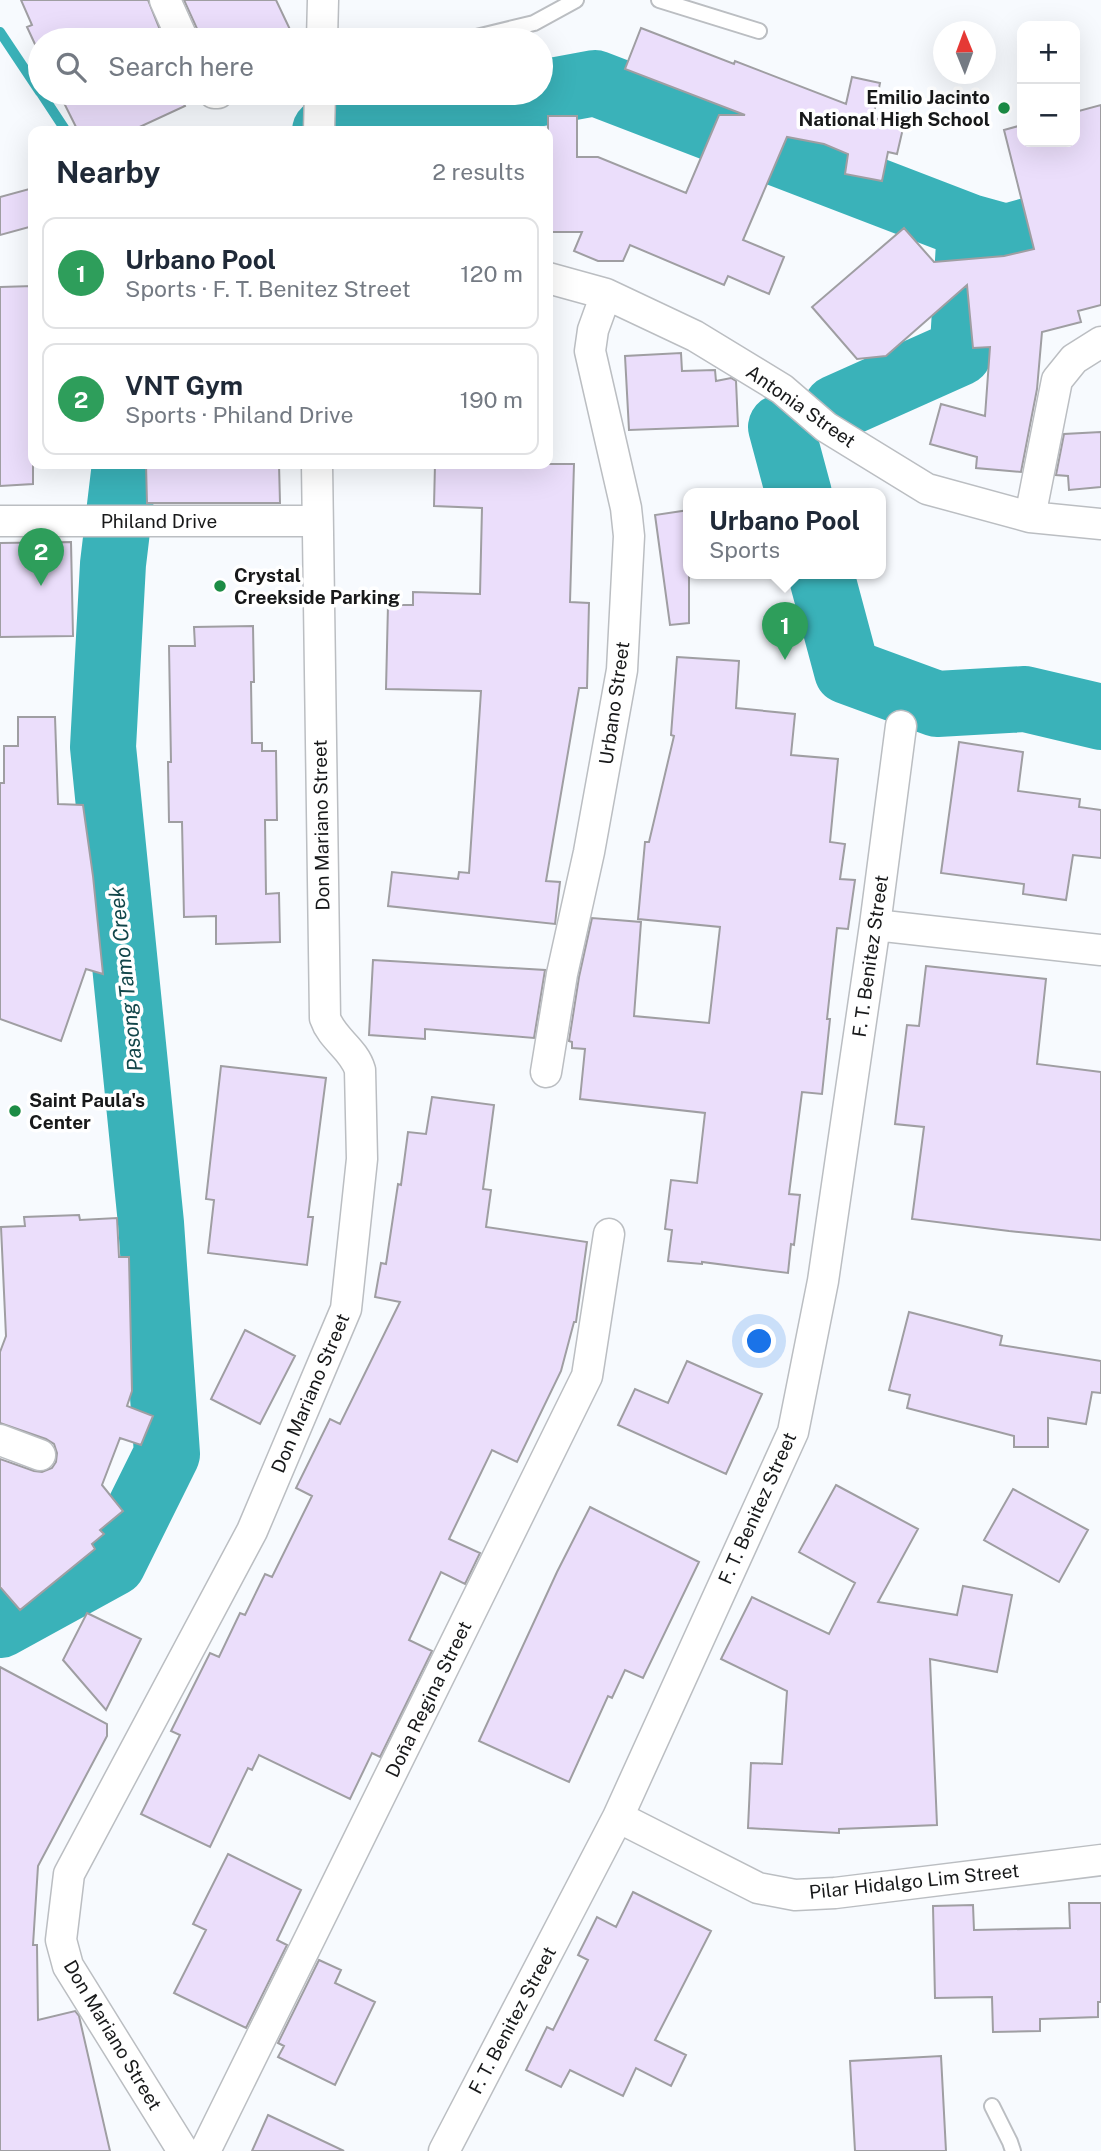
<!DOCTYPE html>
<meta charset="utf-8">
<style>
body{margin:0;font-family:"Public Sans",sans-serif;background:#f2f2f3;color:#1f2937}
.controls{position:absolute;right:21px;top:21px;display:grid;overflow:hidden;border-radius:14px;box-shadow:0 7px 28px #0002}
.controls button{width:63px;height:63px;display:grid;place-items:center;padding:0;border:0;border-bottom:2px solid #e0e1e3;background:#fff;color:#1f2937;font:35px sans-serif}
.compass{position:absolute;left:933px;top:21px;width:63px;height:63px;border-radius:50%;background:#fff;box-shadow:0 7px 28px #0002;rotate:359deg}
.you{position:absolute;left:760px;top:1342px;width:24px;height:24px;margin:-18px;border:5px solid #fff;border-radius:50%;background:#1a73e8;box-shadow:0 0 0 10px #1a73e833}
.badge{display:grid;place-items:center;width:46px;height:46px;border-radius:50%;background:#1c8c45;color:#fff;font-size:23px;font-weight:700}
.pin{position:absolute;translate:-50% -58px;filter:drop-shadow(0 2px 4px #0008)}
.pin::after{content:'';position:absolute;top:37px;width:24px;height:21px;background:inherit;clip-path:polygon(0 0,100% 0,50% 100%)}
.popup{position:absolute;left:683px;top:488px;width:203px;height:91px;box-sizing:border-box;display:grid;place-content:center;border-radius:14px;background:#fff;filter:drop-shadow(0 2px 5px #0005);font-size:23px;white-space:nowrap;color:#747a83}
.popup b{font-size:26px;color:#1f2937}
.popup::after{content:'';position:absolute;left:50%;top:100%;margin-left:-14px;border:14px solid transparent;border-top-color:#fff}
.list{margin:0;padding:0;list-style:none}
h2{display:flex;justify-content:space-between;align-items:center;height:91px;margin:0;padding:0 28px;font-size:30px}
h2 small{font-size:23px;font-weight:400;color:#747a83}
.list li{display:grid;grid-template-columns:46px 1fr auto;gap:21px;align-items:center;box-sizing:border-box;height:112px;margin:0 14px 14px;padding:0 14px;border:2px solid #e0e1e3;border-radius:14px}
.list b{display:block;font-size:26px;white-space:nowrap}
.list p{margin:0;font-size:23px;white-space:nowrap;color:#747a83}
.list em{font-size:23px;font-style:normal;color:#747a83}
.icon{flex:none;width:38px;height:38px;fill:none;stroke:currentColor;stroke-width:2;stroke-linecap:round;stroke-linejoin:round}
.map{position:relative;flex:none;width:1101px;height:2151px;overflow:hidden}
.search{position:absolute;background:#fff;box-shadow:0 7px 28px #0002;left:28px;top:28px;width:525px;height:77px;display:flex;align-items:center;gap:18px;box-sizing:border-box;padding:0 24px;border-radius:38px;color:#747a83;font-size:26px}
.panel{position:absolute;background:#fff;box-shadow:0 7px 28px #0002;left:28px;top:126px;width:525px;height:343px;border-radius:14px}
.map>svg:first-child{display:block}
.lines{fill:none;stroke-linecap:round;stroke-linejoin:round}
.stream{stroke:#3ab2b9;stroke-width:10}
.river{stroke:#3ab2b9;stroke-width:66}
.building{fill:#ebdefb;stroke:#9f9ea2;stroke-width:2}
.service-casing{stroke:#bbbec2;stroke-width:18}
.minor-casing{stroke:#bbbec2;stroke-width:33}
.service{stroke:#fff;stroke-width:14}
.minor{stroke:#fff;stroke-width:30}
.poi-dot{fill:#1c8c45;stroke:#fff;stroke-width:2.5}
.labels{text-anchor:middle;stroke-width:7;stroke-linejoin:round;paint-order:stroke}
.poi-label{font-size:19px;font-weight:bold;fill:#18191a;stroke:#fff;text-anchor:start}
.street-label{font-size:19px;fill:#18191a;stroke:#fff}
.water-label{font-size:21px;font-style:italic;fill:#12464a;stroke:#fff}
</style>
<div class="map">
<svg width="1101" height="2151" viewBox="0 0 1101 2151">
<rect width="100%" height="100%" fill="#f7fafe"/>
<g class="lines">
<path class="stream" d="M0,32L40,92
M41,93L66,131"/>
<path class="river" d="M541,93L595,83L970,227L1006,237L1101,211
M325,131L540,93
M836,408L959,353L963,344L970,227
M781,427L799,494
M821,574L847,671L937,704L1025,699L1101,717
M0,1625L113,1563L167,1454L151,1223L103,747L113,564L125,464"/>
</g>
<path class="building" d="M21,0H148L164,40H40V55L27,27L32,25Z
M184,0H276L295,40H200L199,33Z
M641,28L734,64L735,61L846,104L852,77L880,83L873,118L904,124L897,154L888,152L882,181L845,174L848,154L824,144L787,137L743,240L784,257L769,294L728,276L724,285L630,245L623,261H598L574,251L582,232H548V116H577V157H598L686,193L719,115H745L625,69Z
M59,93H179L185,106L131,131H78Z
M1101,105V305L1078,311L1081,322L1042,332L1037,389L1021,472L976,468L977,457L930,444L941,404L985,416L990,347L973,348L967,285L886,356L857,359L812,307L904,228L934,262L1004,256L1034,249L1004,130L1022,125V142H1075V112Z
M33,188V226L0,235V197Z
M33,286V484L0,486V287Z
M681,353L682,371L715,370L716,381L731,378L736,381L738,426L629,430L625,356Z
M1101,432V487L1069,490L1068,476L1056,475L1064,434Z
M146,464H279L280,503H147Z
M435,464H574L570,602L589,603L587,688H579L546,881L560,882L555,924L388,906L392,872L458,879L459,872L469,873L481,691L386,689L388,605H413V592L480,594L482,508L434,506Z
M689,510V623L670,625L655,515Z
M71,542L73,636L0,637V543Z
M253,626L254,682H251L252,743H262V751H276L277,820H265L266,894L279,893L280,942L216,944V916L184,917L182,822H169L168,762H171L169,646H195L194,627Z
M677,657L739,661L736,708L795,714L791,755L838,759L830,842L845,844L840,879L855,880L848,929L837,928L827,1019H830L822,1094L802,1092L789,1194L800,1195L794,1245L791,1244L788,1273L702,1262V1264L668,1261L672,1230L665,1229L671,1180L697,1183L705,1113L580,1099L585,1049L572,1048V1042L569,1041L579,977L592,918L641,922L634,1016L709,1023L720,927L638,919L645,842H649L674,736L671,735Z
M18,717H55L58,804L83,805L93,876L103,974L86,969L61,1041L0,1019V783H4V746H18Z
M959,742L1023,752L1018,791L1080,799L1079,807L1101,810V858L1073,855L1066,900L1023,894L1024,884L941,873Z
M373,960L545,970L534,1038L425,1029V1039L369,1035Z
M926,966L1046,979L1037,1064L1101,1072V1240L1009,1231L912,1219L924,1127L895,1124L907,1025L919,1026Z
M221,1066L326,1078L308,1217H313L307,1265L208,1253L214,1200L206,1199Z
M432,1097L494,1105L483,1189L491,1190L486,1227L587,1242L576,1322H574L561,1371L517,1462L492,1450L449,1539L480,1553L465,1584L441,1572L409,1640L432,1651L380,1757L372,1753L350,1799L259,1755L252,1770L248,1768L210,1847L141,1814L180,1735L171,1731L210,1653L219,1657L240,1613L245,1615L265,1574L272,1577L312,1496L296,1488L330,1419L340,1424L400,1302L375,1297L381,1263L386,1264L398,1184L401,1185L408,1132L426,1134Z
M79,1215L80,1220L117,1218L119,1257H129L132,1391L127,1406L153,1416L141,1445L120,1438L102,1485L123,1511L100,1530L104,1534L92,1544L95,1549L20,1610L0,1587V1459L34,1471L42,1472L52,1468L56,1462L57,1453L54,1444L46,1439L0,1423V1352L6,1336L1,1227L25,1226L24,1217Z
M909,1312L1002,1336L1000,1345L1101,1361V1393L1092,1392L1086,1424L1048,1418V1447H1014V1436L907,1408L910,1395L889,1390Z
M245,1330L295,1356L260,1424L211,1399Z
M687,1361L762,1394L726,1474L618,1425L635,1389L668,1403Z
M836,1485L918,1529L878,1602L957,1615L963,1586L1012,1595L997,1672L930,1659L937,1825L839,1829V1833L748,1828L751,1763L782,1764L787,1691L721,1659L752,1597L829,1634L855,1583L799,1552Z
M1013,1489L1088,1530L1059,1582L984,1540Z
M590,1507L699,1562L643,1678L625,1670L612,1698L608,1696L569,1782L479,1741L557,1572Z
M87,1613L141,1639L106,1710L63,1660Z
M0,1667L107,1724V1736L38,1866L33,1945H37L38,2020L75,2011L79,2016L110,2151H0Z
M228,1854L301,1890L277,1940L287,1945L246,2028L174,1993L206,1930L193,1924Z
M633,1892L711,1931L655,2040L686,2055L671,2086L636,2068L623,2096L570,2070L561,2087L526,2070L547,2027L553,2030L588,1960L578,1955L597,1917L616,1927Z
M1069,1903H1101V2002H1098V2017L1040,2019V2031L993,2032L992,1997L935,1998L933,1906L973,1905L974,1930L1070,1928Z
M319,1960L341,1970L335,1983L375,2002L335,2085L278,2057L284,2046L278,2043Z
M941,2056L946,2151H855L850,2061Z
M268,2115L344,2151H252Z"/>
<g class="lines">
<g class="service-casing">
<path id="service" d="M659,0L759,31
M464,40L534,23L576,0
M992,2106L1010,2142L1013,2151"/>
</g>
<g class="minor-casing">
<path id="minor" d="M165,0L183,40
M322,40L323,0
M214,93H218
M319,131L320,93
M548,278L606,294L695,336L782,389L826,427L927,489L1030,517L1101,524
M1030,517L1057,380L1074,359L1101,342
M0,521H317
M875,925L1101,950
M546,1072L562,974L589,852L622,670L629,536L626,508L590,351L593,330L606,294
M0,1440L40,1455
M618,1817L758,1888L795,1895L835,1893L1101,1860
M183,2151L68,1966L61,1940L69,1874L252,1531L346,1309L362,1159L360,1070C354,1049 332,1039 325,1018L317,464
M205,2151L587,1376L609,1234
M444,2151L618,1817L793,1432L823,1281L875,925L901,726"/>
</g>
<use href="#service" class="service"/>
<use href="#minor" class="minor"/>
</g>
<g class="poi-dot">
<circle cx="1004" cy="108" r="7"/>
<circle cx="220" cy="586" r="7"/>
<circle cx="15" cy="1111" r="7"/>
</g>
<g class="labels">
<g class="poi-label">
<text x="990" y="104" text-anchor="end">Emilio Jacinto<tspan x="990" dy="22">National High School</tspan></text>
<text x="234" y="582">Crystal<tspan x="234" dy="22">Creekside Parking</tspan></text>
<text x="29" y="1107">Saint Paula's<tspan x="29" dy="22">Center</tspan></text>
</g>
<g class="street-label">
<text transform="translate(801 406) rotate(35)" y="7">Antonia Street</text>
<text x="159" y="528">Philand Drive</text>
<text transform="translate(614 703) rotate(-82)" y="7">Urbano Street</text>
<text transform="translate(321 825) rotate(-91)" y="7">Don Mariano Street</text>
<text transform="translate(870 956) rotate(-82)" y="7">F. T. Benitez Street</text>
<text transform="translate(310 1393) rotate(-67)" y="7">Don Mariano Street</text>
<text transform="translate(757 1508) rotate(-66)" y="7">F. T. Benitez Street</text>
<text transform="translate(428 1699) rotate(-64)" y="7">Doña Regina Street</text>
<text transform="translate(914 1881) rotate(-6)" y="7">Pilar Hidalgo Lim Street</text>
<text transform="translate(512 2020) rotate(-62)" y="7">F. T. Benitez Street</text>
<text transform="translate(113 2035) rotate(59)" y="7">Don Mariano Street</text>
</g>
<g class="water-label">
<text transform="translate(126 979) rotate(-96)" y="7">Pasong Tamo Creek</text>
</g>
</g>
</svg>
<div class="controls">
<button>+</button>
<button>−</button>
</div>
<svg class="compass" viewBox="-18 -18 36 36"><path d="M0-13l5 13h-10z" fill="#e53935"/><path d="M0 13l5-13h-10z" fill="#747a83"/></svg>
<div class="you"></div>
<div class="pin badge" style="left:785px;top:660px;background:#2e9e5b">1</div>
<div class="popup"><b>Urbano Pool</b>Sports</div>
<div class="pin badge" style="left:41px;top:586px;background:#2e9e5b">2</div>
<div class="search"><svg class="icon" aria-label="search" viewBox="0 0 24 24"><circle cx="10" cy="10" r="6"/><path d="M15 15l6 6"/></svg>Search here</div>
<section class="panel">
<h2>Nearby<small>2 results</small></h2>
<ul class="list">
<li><span class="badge" style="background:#2e9e5b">1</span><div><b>Urbano Pool</b><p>Sports · F. T. Benitez Street</p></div><em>120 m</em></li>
<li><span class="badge" style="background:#2e9e5b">2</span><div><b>VNT Gym</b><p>Sports · Philand Drive</p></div><em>190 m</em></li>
</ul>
</section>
</div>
